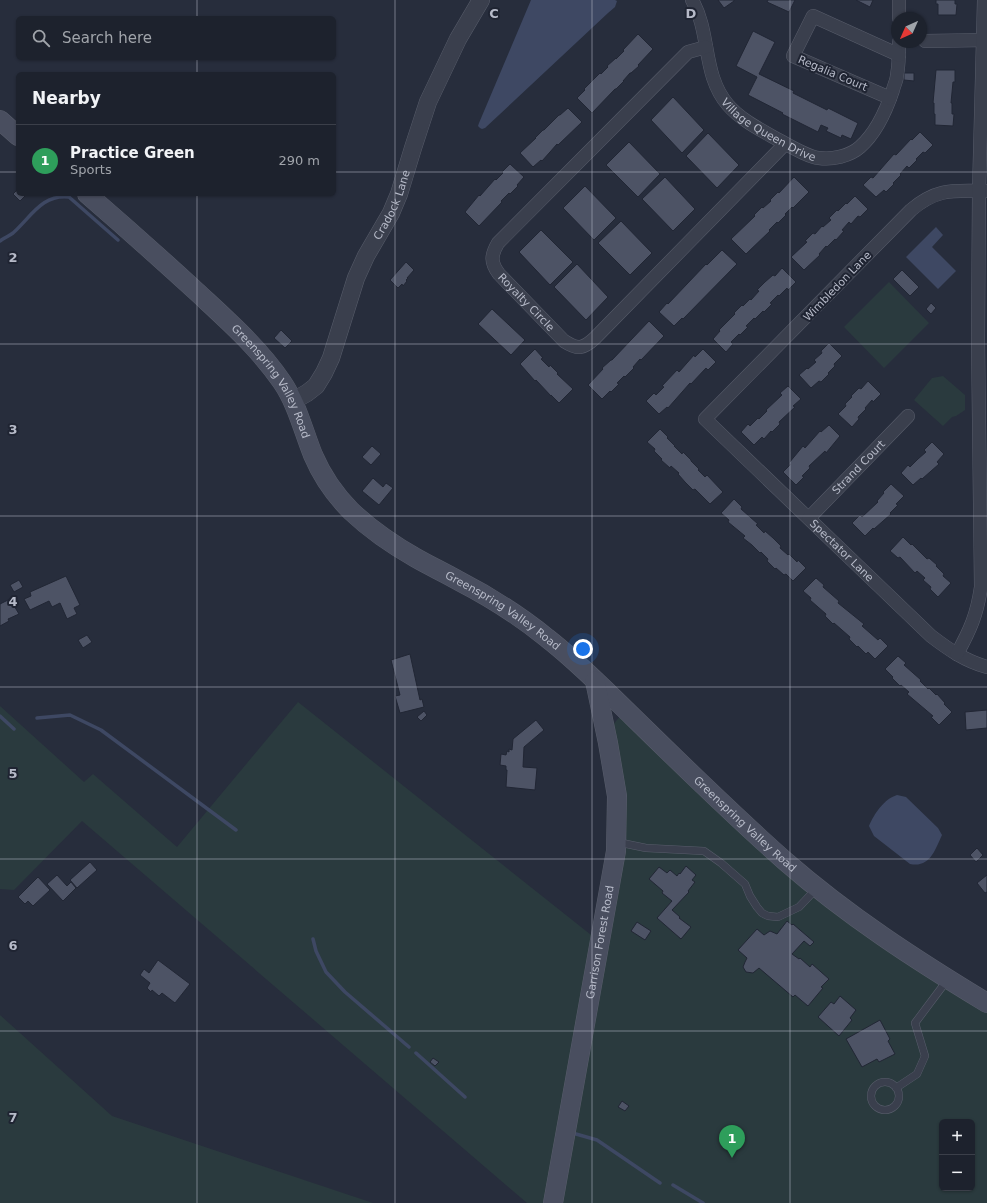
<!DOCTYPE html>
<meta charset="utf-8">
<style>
body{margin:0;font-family:"DejaVu Sans",sans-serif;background:#252a35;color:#f1f3f6}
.controls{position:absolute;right:12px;bottom:12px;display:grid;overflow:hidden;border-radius:6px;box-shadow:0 1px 3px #0004}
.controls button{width:36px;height:36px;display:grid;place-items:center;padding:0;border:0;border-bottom:1px solid #3b3f49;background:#1d222d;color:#f1f3f6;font:20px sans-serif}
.compass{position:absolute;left:891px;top:12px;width:36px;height:36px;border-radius:50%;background:#1d222d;box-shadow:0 1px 3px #0004;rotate:225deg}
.you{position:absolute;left:583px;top:649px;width:14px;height:14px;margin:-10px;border:3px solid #fff;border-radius:50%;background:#1a73e8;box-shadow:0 0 0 6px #1a73e833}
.badge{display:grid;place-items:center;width:26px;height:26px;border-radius:50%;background:#d93025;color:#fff;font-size:13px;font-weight:700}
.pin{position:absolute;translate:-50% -33px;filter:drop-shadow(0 1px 2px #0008)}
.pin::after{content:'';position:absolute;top:21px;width:14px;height:12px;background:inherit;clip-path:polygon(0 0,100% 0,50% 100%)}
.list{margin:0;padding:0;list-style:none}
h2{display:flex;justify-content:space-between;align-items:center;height:52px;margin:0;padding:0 16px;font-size:17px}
h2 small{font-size:13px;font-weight:400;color:#a0a4aa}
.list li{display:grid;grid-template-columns:26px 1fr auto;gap:12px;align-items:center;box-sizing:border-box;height:72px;padding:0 16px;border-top:1px solid #3b3f49}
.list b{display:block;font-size:15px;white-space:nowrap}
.list p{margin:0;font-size:13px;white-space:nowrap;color:#a0a4aa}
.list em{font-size:13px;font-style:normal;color:#a0a4aa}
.icon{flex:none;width:22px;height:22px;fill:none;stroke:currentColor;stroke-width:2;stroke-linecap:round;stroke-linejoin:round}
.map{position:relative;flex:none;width:987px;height:1203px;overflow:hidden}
.search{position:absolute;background:#1d222d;box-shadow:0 1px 3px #0004;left:16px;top:16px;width:320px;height:44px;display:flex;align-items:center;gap:10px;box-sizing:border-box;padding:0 14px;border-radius:6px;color:#a0a4aa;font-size:15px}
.panel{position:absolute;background:#1d222d;box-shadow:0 1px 3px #0004;left:16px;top:72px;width:320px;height:124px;border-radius:6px}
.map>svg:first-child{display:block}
.green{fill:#2a3a3e;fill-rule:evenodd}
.water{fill:#3e4863}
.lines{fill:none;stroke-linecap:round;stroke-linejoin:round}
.stream{stroke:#3e4863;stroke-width:3.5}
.building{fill:#4d5365;stroke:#212634}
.service-casing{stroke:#585d6b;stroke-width:8}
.minor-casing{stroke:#585d6b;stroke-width:14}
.tertiary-casing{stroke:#585d6b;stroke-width:18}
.secondary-casing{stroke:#585d6b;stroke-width:20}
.service{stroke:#3a3f4d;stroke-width:7}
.minor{stroke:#3a3f4d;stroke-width:13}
.tertiary{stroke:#3a3f4d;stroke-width:17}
.secondary{stroke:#494e5f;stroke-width:19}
.grid{fill:none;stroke:#b6bac8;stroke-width:1;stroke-opacity:0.55}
.labels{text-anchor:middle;stroke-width:4;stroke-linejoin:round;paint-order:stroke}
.street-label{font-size:11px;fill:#b6bac8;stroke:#1f2432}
.grid-label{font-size:13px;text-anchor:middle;font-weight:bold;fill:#b6bac8;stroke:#1f2432;stroke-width:4;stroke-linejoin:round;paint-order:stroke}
</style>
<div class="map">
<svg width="987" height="1203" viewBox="0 0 987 1203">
<rect width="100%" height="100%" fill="#272d3c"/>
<path class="green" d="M889,282L929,323L884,368L844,327Z
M943,376L965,395V410L956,416L952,417L943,426L914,400L932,378Z
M298,702L605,946L612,726L621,715L743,833L987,1010V1203H527L82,821L14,890L0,889V706L84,782L93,774L177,847ZM942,1122H972V1188H942Z
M0,1015L112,1116L373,1203H0Z"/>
<path class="water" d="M531,0H615L617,1L615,7L608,13L485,128L482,129L480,128L478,126L479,123Z
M936,227L943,235L932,247L956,271L938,289L906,257Z
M897,795L906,797L938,828L942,835C935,850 930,868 910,864L874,836L869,826C874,814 884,799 897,795Z"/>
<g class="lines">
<path class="stream" d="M0,241C4,238 9,236 13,233C31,217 42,194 69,197L118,240
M0,716L14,729
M37,718L70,715L101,730L236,830
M313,939L316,951L326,972L345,992L409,1047
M416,1053L465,1097
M576,1134L597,1140L660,1183
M673,1185L703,1203"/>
</g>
<path class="building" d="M718,0H734V1L724,8Z
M768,0H795L789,12L767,2Z
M856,0H873L870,7Z
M936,0H955V4H957L956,15H938V4H936Z
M753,31L775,42L759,74L794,91L793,93L827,110L828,108L858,123L851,139L842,135L841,138L826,131L828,128L821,125L818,132L782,114L783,113L748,95L757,77L736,66Z
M638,34L653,49L638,65L639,66L631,73H630L623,81H624L616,89H615L592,113L577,98L585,90L584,89L600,73L601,74L608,67L607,66L616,58V59L624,51L623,50Z
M936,70H955V82H953L951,103H952V114H954L953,126L935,125V114H934V103H933Z
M904,73H914V81L904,80Z
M673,97L704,130L682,153L651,120Z
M568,108L582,122L558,145L557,144L550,152L542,161L541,160L533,167L520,153L536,138H535L543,130H544L559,115H560Z
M920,132L933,145L925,153L923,152L916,159L917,160L909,168L907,166L900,174L901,175L893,183L894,184L886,192L884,190L876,197L863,185L871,177L873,178L894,154L896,155L911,139L912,140Z
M708,133L739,165L717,188L686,156Z
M629,142L660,174L638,197L606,165Z
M510,164L524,177L517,185L518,186L510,194L509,193L501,201L502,202L479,226L465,212L479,195L480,196L495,179L496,180L503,173L502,172Z
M665,177L695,209L673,231L642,199Z
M794,177L809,192L793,208L792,207L785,214L786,215L778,223L777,222L769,230L770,231L746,254L731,239L755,216L754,215L762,207L763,208L771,201L770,200L778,192L779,193Z
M585,186L616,218L594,240L563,208Z
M18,189V194H23L25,196L20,201L13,194Z
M855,196L868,209L860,217L858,216L851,224L849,222L842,230L844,231L836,240L835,239L827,247L826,246L819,254L820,255L804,270L791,257L807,242L805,241L813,233L815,234L822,226L823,227L831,220L829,218L837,210L838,211L846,203L847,204Z
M621,221L652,253L630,275L598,243Z
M541,230L573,262L550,285L519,252Z
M722,250L737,264L683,319L682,318L674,326L659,312L667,303L668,304L706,264L707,265Z
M406,262L414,270L407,278H408L406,280L407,281L403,286L402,284L398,288L390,280Z
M577,264L608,297L586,320L554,287Z
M782,268L796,282L788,290L787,288L779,296L778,295L770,303L772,304L764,312L763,311L755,319L754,318L746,326L748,327L740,335L739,334L731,342L733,344L726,352L713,339L720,331L719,330L735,314L734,313L742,305L743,306L750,299L751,300L759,291L757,290L765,282L773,275L775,276Z
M902,270L919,287L910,296L893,279Z
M931,303L936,308L931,314L926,309Z
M492,309L525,340L511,355L478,324Z
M649,321L664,336L641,360L640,359L633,367L634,368L625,377L624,376L617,383L619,384L611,392L610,391L602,399L588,385L603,369L602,368L611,360H612Z
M281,330L292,341L285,348L274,338Z
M829,343L842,356L834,364L835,366L828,373L829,374L821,382L819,381L811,388L799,375L807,368L808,369L816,362L814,360L822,353L821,351Z
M535,349L543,358L541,359L549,367L550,365L558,373L557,374L573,389L559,403L551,395V396L536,380L535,381L520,364Z
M703,349L716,362L708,370L706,368L691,384L690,383L668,408L667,407L659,414L646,401L654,393L656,395L664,387L662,386L677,370L679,372L694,355L695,357Z
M868,381L881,394L873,402L872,400L865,408L866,409L858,417L859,419L852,427L838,414L846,406L845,404L852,397L851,396L859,388L861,389Z
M788,386L801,399L793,406L795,407L779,422L780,424L772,432L771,431L764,439L762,437L754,445L741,432L748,424L750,426L758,418L759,419L767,411L766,410L782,395L780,393Z
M829,425L840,436L826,453L825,451L809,466L810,468L802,476L804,477L796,485L783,472L790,465L789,463L803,446L805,448L820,431L821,432Z
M660,429L668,437L667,438L675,446H674L682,454L683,452L691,460V461L699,469L698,470L705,477L707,475L723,492L710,504L695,489L693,490L685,482L678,474L679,473L671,466L670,468L661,460L662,459L654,451L655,449L647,442Z
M932,442L944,454L937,462L939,464L922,479L921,478L913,485L901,473L908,465L910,467L918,459L926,452L924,450Z
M372,446L381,454L371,465L362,457Z
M373,478L383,487L386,483L393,488L379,505L362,491Z
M891,484L904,496L896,504L898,505L890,513L891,514L874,529L873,528L865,536L852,523L860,515L862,517L878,502L877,501L884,493L883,492Z
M734,499L742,507L741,509L758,524L756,525L764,533L765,531L773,538L781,546L780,548L788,555L789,554L797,562L798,560L806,568L793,581L786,574L784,575L776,568L775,569L767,561L768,559L761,552L760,553L752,545L743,538L745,536L728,522L729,520L721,513Z
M903,537L911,545L912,544L927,559L929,558L937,565L936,566L944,574L943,576L951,583L938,597L930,589L931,587L923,580L925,578L917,571L915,573L900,557L898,558L890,551Z
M66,576L80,605L74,608L77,614L67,619L60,603L52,607L49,601L30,610L24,599L31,596L30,592Z
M816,578L824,585L823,587L839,601L838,603L864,624L862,626L878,640L880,638L888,646L875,659L868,652L866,654L858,646L857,647L849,639L850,637L834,623L833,624L825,616L826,614L810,600L811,598L803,591Z
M19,580L23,587L14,592L10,585Z
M10,599L19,614L8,619L9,621L0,626V604Z
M87,635L92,642L83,648L78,640Z
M410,654L420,700L422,699L424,707L400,713L395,696L400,695L391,660Z
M898,656L906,663L904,665L921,680L920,681L928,689L929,688L936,695L937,694L945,703L944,704L952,712L939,725L931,717L933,716L907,694L909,692L901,685L900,686L892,678L893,677L885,669Z
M987,710V728L966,730L965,712Z
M424,711L427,715L421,721L417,717Z
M536,720L544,730L524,747L523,767L537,768L535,790L506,787L507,770H506V766L500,765L501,754L506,755L507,751L509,752V749L512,750L513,739Z
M977,848L983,855L976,862L970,855Z
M90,862L97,870L77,888L70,880Z
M686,866L696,875L692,880L695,882L688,891L689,892L672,910L680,917L679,918L691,927L681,939L657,918L672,901L662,893L663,891L649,879L659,867L667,873L670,870L677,876L679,873L680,874Z
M57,875L67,886L71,882L76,888L63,901L47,884Z
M987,875V892L985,893L977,883Z
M38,877L50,890L33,906L28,901L25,904L18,897Z
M787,921L792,925L793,924L814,942L810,946L804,941L792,954L799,959L800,958L810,967L812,964L829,979L821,987L823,988L808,1006L795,995L793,997L759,968L753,973L746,972L743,967L745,962L747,958L738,950L757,929L764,935L770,931L777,934Z
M637,922L651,931L645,940L631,931Z
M158,960L190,984L175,1003L162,993L159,996L152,990L151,992L147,988L150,983L140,975L144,969L149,973Z
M840,996L856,1010L850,1018L852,1020L839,1036L818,1017L831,1002L834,1004Z
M880,1020L890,1039L888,1041L895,1054L879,1062L877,1059L862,1067L846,1039Z
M433,1058L439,1062L435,1066L430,1062Z
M622,1101L629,1106L625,1111L618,1107Z"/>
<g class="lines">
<g class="service-casing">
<path id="service" d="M617,842L646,848L704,851L721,863L745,884L750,896L757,907L762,913L768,916L778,917L799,907L817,888
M871 1096a14 14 0 1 1 28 0a14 14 0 1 1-28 0Z
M896,1088L917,1074L925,1056L915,1023L948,979"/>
</g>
<g class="minor-casing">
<g id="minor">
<path id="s1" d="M692,0C711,33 702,75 728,105C740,119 759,129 775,138C787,144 807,157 819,158C832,160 850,156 860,147C876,133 886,111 893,90C894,85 897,80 897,75C899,65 899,53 899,42"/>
<path d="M899,18V0"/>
<path d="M925,41L987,40"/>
<path id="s2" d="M706,47L688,52L498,243C491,255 490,262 499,274L564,341C578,350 583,349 595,338L785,144"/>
<path d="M890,98L793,56L813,16L899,55"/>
<path id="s3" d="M987,191C955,191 938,187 911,210L705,419L931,636C948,649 965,661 987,667"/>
<path id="s4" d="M809,518L908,416"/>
<path d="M957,654C970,630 977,615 981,587L978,339L979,191L984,0"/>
</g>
</g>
<g class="tertiary-casing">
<g id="tertiary">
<path id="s5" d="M293,401L307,393L316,386L324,373L331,358L356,278L366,256L391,213L399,194L413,148L428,102L458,39L481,0"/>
</g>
</g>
<g class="secondary-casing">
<g id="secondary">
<path d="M0,120L18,136"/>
<path id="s6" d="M87,194C124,226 161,259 197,292C227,320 259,348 282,382C297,404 303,430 313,455C322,476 335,495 351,511C370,529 393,545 416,558C430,566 445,573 459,581C490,597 520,616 547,638C578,662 605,690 633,717C683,766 733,815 785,861C848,916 916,960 987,1003"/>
<path id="s7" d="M553,1203L616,851L617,796L608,743L595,681"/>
</g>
</g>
<use href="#service" class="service"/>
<use href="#minor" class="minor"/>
<use href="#tertiary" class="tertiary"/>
<use href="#secondary" class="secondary"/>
</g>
<path class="grid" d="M197,0V18M395,0V1203M592,0V1203M790,0V1203M197,58V74M0,172H18M334,172H987M197,194V1203M0,344H987M0,516H987M0,687H987M0,859H987M0,1031H987"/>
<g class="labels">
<g class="street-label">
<text transform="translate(833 73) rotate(23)" y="4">Regalia Court</text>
<text dy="4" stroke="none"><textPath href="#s1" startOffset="160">Village Queen Drive</textPath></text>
<text dy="4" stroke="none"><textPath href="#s5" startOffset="225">Cradock Lane</textPath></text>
<text transform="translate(837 286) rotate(-46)" y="4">Wimbledon Lane</text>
<text dy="4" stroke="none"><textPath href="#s2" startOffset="361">Royalty Circle</textPath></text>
<text dy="4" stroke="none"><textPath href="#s6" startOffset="265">Greenspring Valley Road</textPath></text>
<text dy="4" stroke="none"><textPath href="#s4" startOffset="71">Strand Court</textPath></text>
<text dy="4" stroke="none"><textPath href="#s3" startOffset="564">Spectator Lane</textPath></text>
<text dy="4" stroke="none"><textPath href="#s6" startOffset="601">Greenspring Valley Road</textPath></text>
<text dy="4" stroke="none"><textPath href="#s6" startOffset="925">Greenspring Valley Road</textPath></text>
<text dy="4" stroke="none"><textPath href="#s7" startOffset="265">Garrison Forest Road</textPath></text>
</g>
</g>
<g class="grid-label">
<text x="494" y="18">C</text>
<text x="691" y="18">D</text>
<text x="13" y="262">2</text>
<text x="13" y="434">3</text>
<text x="13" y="606">4</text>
<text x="13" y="778">5</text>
<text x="13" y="950">6</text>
<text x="13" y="1122">7</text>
</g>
</svg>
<div class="controls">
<button>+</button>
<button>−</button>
</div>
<svg class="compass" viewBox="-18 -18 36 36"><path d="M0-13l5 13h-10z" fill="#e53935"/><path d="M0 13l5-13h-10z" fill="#a0a4aa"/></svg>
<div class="you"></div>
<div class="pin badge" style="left:732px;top:1158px;background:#2e9e5b">1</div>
<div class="search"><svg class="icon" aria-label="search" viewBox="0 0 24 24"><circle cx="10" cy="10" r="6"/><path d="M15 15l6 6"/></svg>Search here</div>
<section class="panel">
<h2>Nearby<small></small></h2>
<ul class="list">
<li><span class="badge" style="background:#2e9e5b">1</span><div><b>Practice Green</b><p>Sports</p></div><em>290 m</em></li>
</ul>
</section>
</div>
